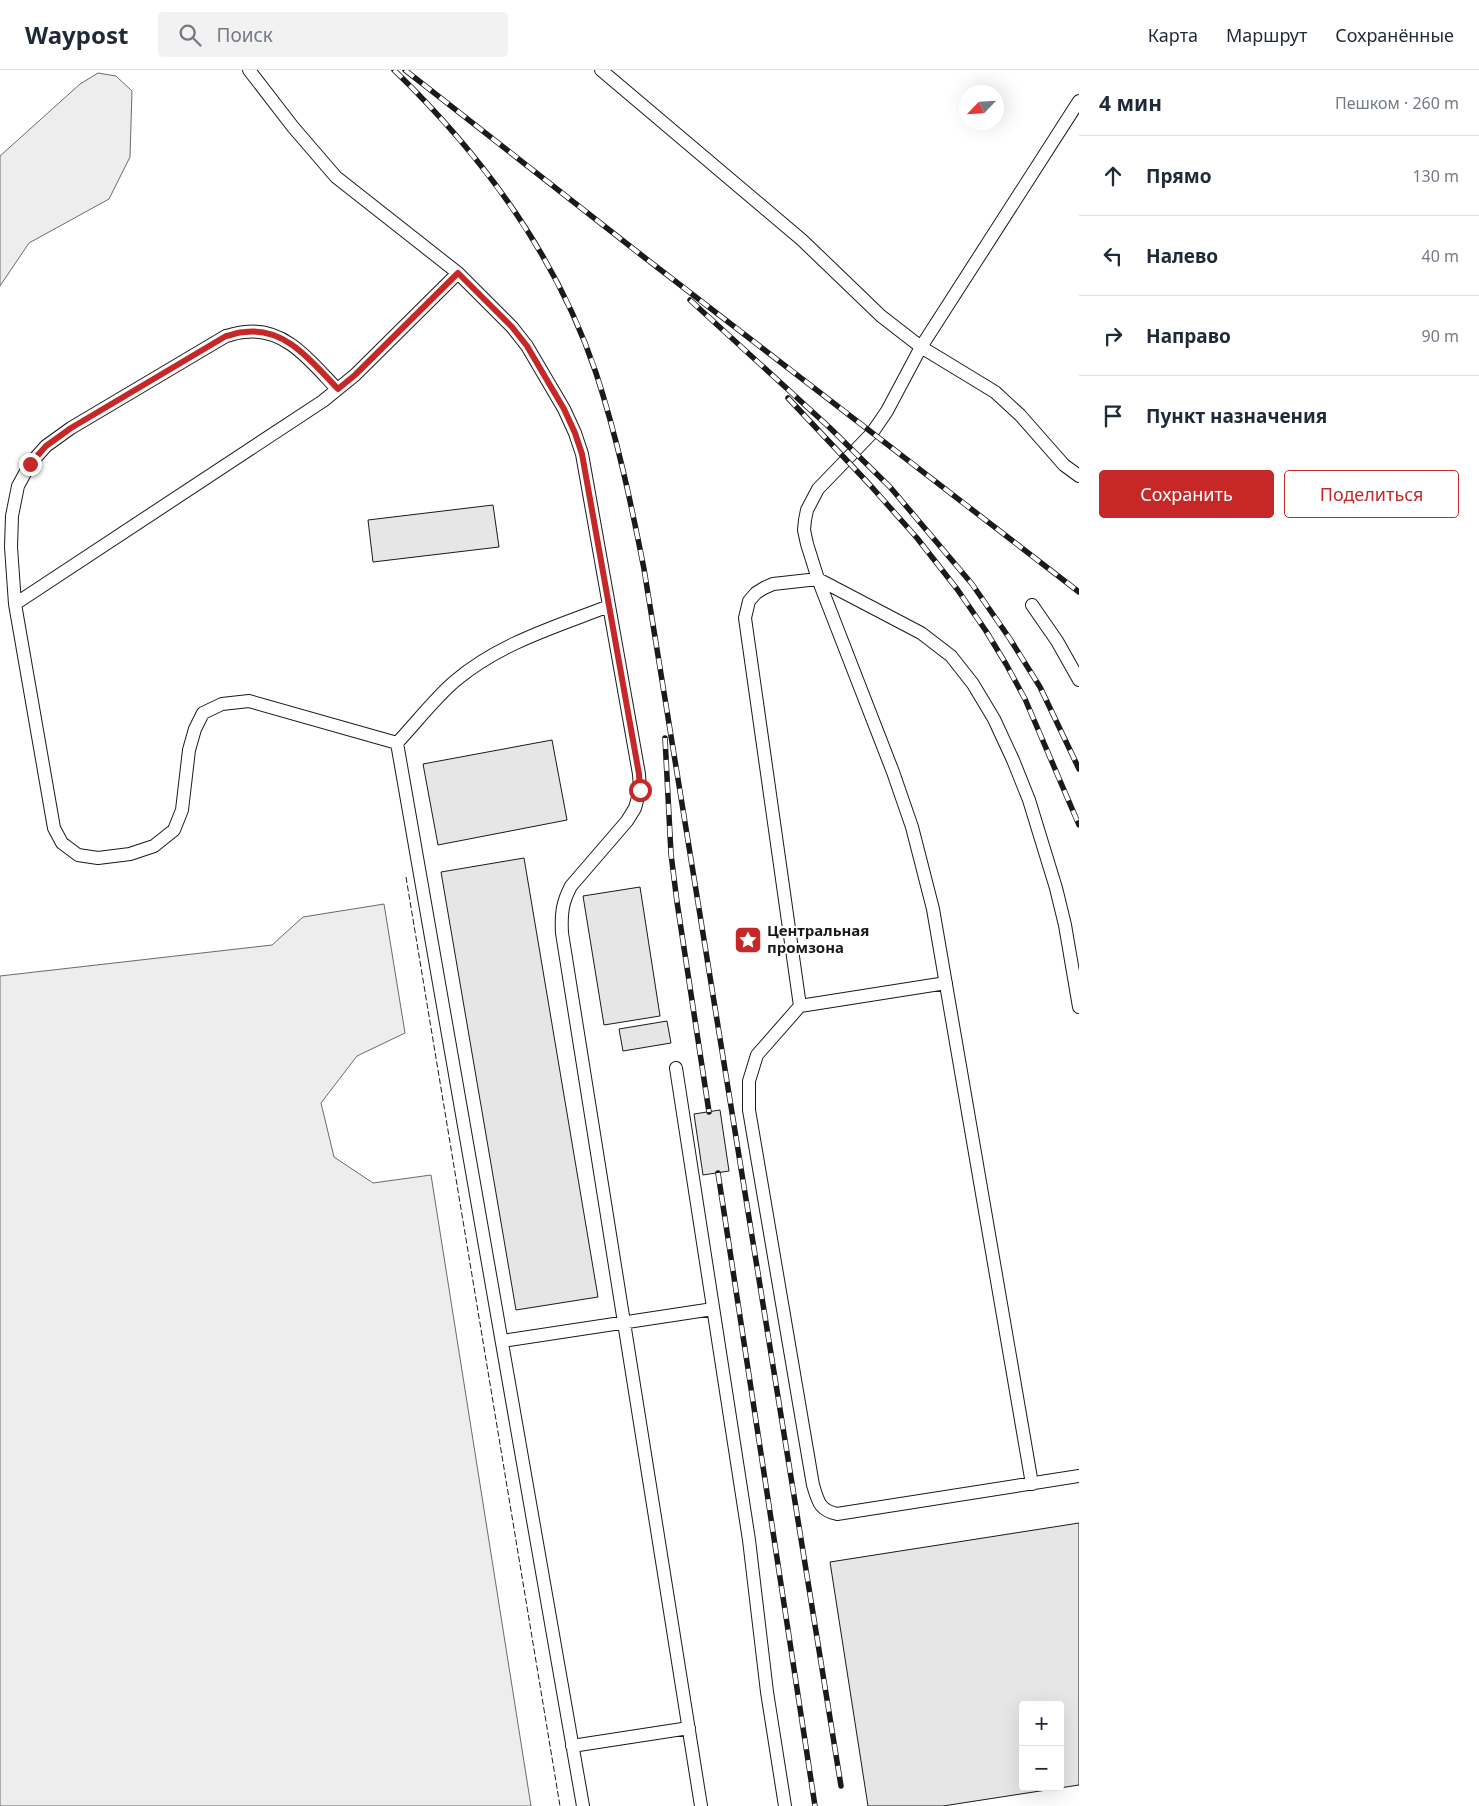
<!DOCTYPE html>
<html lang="ru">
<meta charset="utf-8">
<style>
body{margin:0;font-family:"Noto Sans",sans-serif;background:#f2f2f3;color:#1f2937}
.controls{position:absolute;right:15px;bottom:15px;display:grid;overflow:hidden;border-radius:5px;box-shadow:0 5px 20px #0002}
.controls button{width:45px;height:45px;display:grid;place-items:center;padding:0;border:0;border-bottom:1px solid #e0e1e3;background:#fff;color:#1f2937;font:25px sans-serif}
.compass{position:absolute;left:959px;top:15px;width:45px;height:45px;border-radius:50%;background:#fff;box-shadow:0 5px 20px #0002;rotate:245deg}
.stop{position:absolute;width:15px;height:15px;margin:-11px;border:4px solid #c62828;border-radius:50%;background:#fff}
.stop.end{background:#c62828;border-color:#fff;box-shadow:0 1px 5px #0008}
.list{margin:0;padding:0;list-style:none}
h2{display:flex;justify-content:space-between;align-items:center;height:65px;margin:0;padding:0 20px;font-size:21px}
h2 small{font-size:16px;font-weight:400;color:#747a83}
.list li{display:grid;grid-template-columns:32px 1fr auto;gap:15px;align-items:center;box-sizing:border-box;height:80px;padding:0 20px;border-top:1px solid #e0e1e3}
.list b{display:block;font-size:19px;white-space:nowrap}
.list em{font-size:16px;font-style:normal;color:#747a83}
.actions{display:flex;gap:10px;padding:15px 20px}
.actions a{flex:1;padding:11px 0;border:1px solid #c62828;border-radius:5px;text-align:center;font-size:18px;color:#c62828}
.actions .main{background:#c62828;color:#fff}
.icon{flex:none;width:28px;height:28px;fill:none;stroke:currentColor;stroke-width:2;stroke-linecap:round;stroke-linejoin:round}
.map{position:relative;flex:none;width:1079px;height:1736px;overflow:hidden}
header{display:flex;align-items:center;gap:30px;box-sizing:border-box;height:70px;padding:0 25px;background:#fff;border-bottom:1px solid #e0e1e3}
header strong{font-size:24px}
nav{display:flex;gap:28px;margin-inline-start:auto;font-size:18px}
.search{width:350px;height:45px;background:#f2f2f3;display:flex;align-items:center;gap:12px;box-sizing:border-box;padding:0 18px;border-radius:5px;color:#747a83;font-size:19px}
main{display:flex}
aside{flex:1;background:#fff}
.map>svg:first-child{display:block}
.built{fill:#ededed;stroke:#6a6a6a}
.building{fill:#e6e6e6;stroke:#1a1a1a;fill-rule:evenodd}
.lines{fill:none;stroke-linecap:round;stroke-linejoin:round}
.service-casing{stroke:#1a1a1a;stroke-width:14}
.service{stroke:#fff;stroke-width:12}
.rail-casing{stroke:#1a1a1a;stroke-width:5.5}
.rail{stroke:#fff;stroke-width:4;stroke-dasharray:11;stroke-linecap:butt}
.fence{stroke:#1a1a1a;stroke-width:1;stroke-dasharray:6 2.5;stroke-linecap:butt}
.route{stroke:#c62828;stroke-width:6}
.labels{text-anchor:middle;stroke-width:4;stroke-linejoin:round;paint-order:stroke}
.poi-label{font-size:15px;font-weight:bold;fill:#1a1a1a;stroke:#fff;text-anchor:start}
</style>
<header>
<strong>Waypost</strong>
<div class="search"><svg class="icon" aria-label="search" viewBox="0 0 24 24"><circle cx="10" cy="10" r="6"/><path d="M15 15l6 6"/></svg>Поиск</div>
<nav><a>Карта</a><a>Маршрут</a><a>Сохранённые</a></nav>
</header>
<main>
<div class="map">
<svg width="1079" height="1736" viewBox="0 0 1079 1736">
<rect width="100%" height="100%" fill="#fff"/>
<path class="built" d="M98,3L116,6L132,21L130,87L109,129L29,173L0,216V86L80,14Z
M384,834L405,963L357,986L321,1033L334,1087L373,1113L431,1105L531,1736H0V906L272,875L303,847Z"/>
<path class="building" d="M493,435L499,477L373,492L368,450Z
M552,670L567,750L438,775L423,694Z
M524,788L598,1227L516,1240L441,802Z
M640,817L660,946L604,955L583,826Z
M667,951L671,973L623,981L619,959Z
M720,1040L729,1101L703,1105L694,1044Z
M1079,1453V1715L943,1736H868L830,1492ZM1023,1635H1060V1717H1023Z"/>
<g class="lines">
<g class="service-casing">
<path id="service" d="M249,0L293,57L336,107L458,203L512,257L527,276L564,339L575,363L582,384L639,704L640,720L635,738L627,751L571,816C562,833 561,844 562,863L701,1736
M601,0L802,170L881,246L921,277L995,322L1020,345L1064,395L1079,406
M337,319C312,293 286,257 245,262C238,262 232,265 226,266L71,358L46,376L30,394L18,416L12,446L11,477L15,534L54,758L62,773L78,785L98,788L130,784L154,776L174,760L182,740L189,680L195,659L203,643L222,634L249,631L397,673
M15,534L323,331L355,305L458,203
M1032,535L1057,571L1079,610
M800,936L946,913
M1079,937L1065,855L1056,818L1029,730L1013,690L994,649L973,614L951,586L921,563L818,509L773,514L764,518L756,523L749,531L745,548L800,936L757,985L749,1011V1040L813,1415C818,1431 819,1440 837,1444L1079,1406
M676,998L749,1470L767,1622L785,1736
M502,1271L713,1239
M1032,1414L933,839L912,757L893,702L818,509L807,474L804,460L805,450L807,440L818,419L872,363L887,341L921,277L1079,31
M572,1676L689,1658
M583,1736L397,673C415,654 435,628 455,611C500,573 555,557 609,536"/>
</g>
<use href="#service" class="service"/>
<g class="rail-casing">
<path id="rail" d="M394,0C482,85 557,187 596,303C617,367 631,433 644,499L841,1716
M405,0L640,184L1079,522
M690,230L829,357L890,417L972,514L1010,569L1040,617L1079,699
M788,328L870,415L917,468L957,519L986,561L1006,594L1025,629L1079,755
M665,668L671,784L677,832L709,1042
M718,1103L815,1736"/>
</g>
<use href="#rail" class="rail"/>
<path class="fence" d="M406,807L560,1736"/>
</g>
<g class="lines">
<path class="route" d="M30,394L46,376L71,358L226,266C232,265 238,262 245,262C286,257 312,292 338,319L355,305L458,203L512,257L527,276L564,339L575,363L582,384L639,704L640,720"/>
</g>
<defs>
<g id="sight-square" transform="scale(1.4375)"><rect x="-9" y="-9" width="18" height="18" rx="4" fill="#c62828" stroke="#fff"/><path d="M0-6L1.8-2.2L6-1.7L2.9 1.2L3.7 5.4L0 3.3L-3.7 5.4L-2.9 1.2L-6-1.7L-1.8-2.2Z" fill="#fff"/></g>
</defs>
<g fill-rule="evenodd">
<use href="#sight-square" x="748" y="870"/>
</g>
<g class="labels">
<g class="poi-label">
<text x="767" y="866">Центральная<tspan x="767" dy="17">промзона</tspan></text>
</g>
</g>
</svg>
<div class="controls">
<button>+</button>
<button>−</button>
</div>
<svg class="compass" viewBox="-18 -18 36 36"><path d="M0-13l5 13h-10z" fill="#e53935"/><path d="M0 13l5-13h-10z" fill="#747a83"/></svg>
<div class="stop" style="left:640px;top:720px"></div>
<div class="stop end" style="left:30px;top:394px"></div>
</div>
<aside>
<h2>4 мин<small>Пешком · 260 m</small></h2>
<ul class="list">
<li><svg class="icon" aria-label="ahead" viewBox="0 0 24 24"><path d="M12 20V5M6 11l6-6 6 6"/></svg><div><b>Прямо</b></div><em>130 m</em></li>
<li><svg class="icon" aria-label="left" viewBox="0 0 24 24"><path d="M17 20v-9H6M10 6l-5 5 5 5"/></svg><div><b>Налево</b></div><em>40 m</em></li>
<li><svg class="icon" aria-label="right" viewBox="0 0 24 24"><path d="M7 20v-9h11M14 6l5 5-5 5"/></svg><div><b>Направо</b></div><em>90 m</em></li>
<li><svg class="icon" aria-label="arrive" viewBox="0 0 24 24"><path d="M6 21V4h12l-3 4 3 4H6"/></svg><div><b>Пункт назначения</b></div></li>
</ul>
<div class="actions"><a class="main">Сохранить</a><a>Поделиться</a></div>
</aside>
</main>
